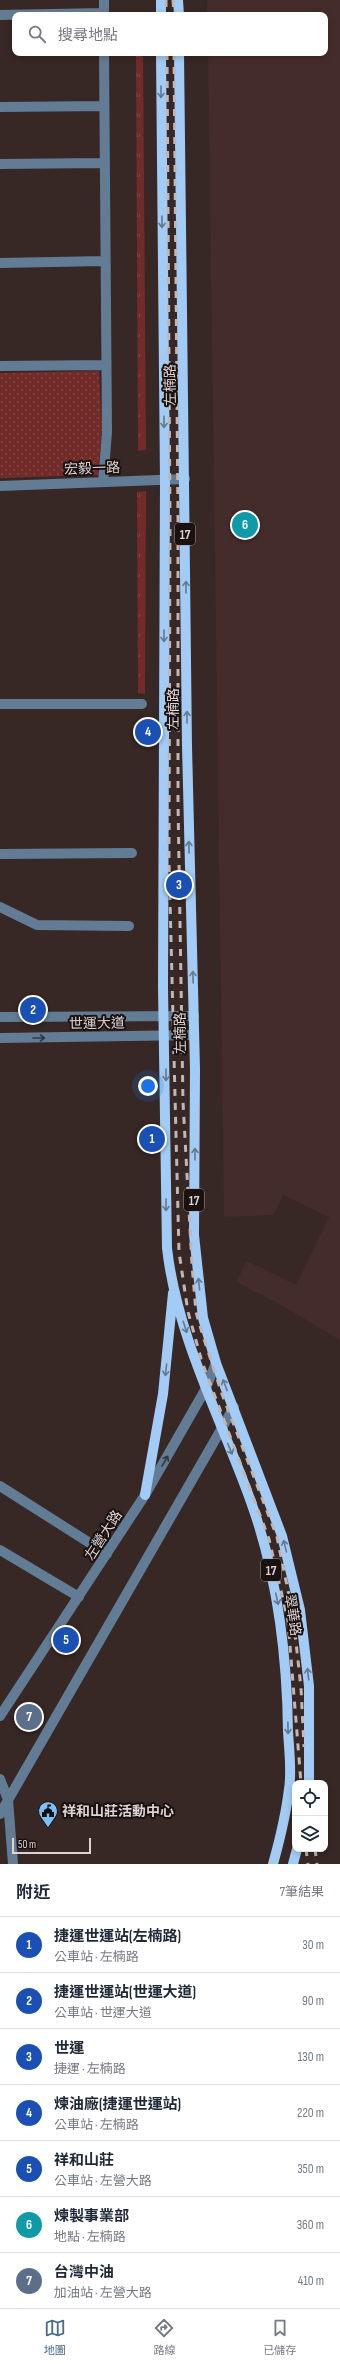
<!DOCTYPE html>
<html lang="zh-TW">
<meta charset="utf-8">
<style>
body{margin:0;font-family:"Sofia Sans Condensed","Noto Sans TC",sans-serif;background:#f6f6f7;color:#1f2937}
.controls{position:absolute;right:12px;bottom:12px;display:grid;overflow:hidden;border-radius:8px;box-shadow:0 2px 6px #0003}
.controls button{width:36px;height:36px;display:grid;place-items:center;padding:0;border:0;border-bottom:1px solid #e0e1e3;background:#fff;color:#1f2937;font:20px sans-serif}
.scale{position:absolute;left:12px;bottom:10px;width:79px;box-sizing:border-box;padding-left:4px;border:2px solid #ded3d2;border-top:0;font-size:11px;line-height:14px;white-space:nowrap;color:#ded3d2;-webkit-text-stroke:3px #191211;paint-order:stroke}
.you{position:absolute;left:148px;top:1086px;width:14px;height:14px;margin:-10px;border:3px solid #fff;border-radius:50%;background:#1a73e8;box-shadow:0 0 0 6px #1a73e833}
.badge{display:grid;place-items:center;width:26px;height:26px;border-radius:50%;background:#496c8e;color:#fff;font-size:13px;font-weight:700}
.pin{position:absolute;translate:-50% -50%;border:2px solid #fff;box-shadow:0 1px 4px #0006}
.list{margin:0;padding:0;list-style:none}
h2{display:flex;justify-content:space-between;align-items:center;height:52px;margin:0;padding:0 16px;font-size:17px}
h2 small{font-size:13px;font-weight:400;color:#747a83}
.list li{display:grid;grid-template-columns:26px 1fr auto;gap:12px;align-items:center;box-sizing:border-box;height:56px;padding:0 16px;border-top:1px solid #e0e1e3}
.list b{display:block;font-size:15px;white-space:nowrap}
.list p{margin:0;font-size:13px;white-space:nowrap;color:#747a83}
.list em{font-size:13px;font-style:normal;color:#747a83}
.icon{flex:none;width:22px;height:22px;fill:none;stroke:currentColor;stroke-width:2;stroke-linecap:round;stroke-linejoin:round}
.map{position:relative;flex:none;width:340px;height:1864px;overflow:hidden}
.search{position:absolute;background:#fff;box-shadow:0 2px 6px #0003;left:12px;right:12px;top:12px;height:44px;display:flex;align-items:center;gap:10px;box-sizing:border-box;padding:0 14px;border-radius:8px;color:#747a83;font-size:15px}
.sheet{height:444px;background:#fff}
nav{display:flex;justify-content:space-around;align-items:center;box-sizing:border-box;height:56px;border-top:1px solid #e0e1e3;background:#fff;font-size:11px;color:#747a83}
nav a{display:grid;justify-items:center;gap:2px}
nav .on{color:#496c8e}
.map>svg:first-child{display:block}
.built{fill:#442c2b}
.grass{fill:url(#grass-tufts)}
.park{fill:url(#park-dots)}
.lines{fill:none;stroke-linecap:round;stroke-linejoin:round}
.minor{stroke:#637c95;stroke-width:10}
.major{stroke:#a2ccf5;stroke-width:10}
.rail{stroke:#c2b6b5;stroke-width:3;stroke-dasharray:7 7;stroke-linecap:butt}
.oneway{stroke:#64788e}
.oneway2{stroke:#33373f}
.labels{text-anchor:middle;stroke-width:4;stroke-linejoin:round;paint-order:stroke}
.shield{fill:#191211;stroke:#a39998;stroke-width:1}
.shield-label{font-size:13px;font-weight:bold;fill:#ded3d2}
.street-label{font-size:14px;fill:#ded3d2;stroke:#191211}
.poi-label{font-size:14px;font-weight:bold;fill:#ded3d2;stroke:#191211;text-anchor:start}
</style>
<div class="map">
<svg width="340" height="1864" viewBox="0 0 340 1864">
<defs>
<pattern id="grass-tufts" width="24" height="20" patternUnits="userSpaceOnUse"><rect width="24" height="20" fill="#732b2a"/><path d="M3 7l-1-3M5 7V3M7 7l1-3M15 17l-1-3M17 17v-4M19 17l1-3" fill="none" stroke="#864948"/></pattern>
<pattern id="park-dots" width="8" height="8" patternUnits="userSpaceOnUse"><rect width="8" height="8" fill="#732b2a"/><path d="M2 2h.1M6 6h.1" fill="none" stroke="#864948" stroke-width="1.8" stroke-linecap="round"/></pattern>
</defs>
<rect width="100%" height="100%" fill="#372725"/>
<path class="built" d="M207,0H340V1340L276,1302L236,1282L247,1261L296,1285L329,1217L283,1195L274,1215L224,1217L208,53H325V15H207Z"/>
<path class="grass" d="M136,53H143L146,450L138,451Z
M146,491L145,694L138,693L137,492Z"/>
<path class="park" d="M99,371L102,427L98,475L0,478V373Z"/>
<g class="lines">
<path class="minor" d="M104,0V15
M0,15L104,13
M0,107L104,106
M0,164L104,163
M0,263L105,261
M0,366L105,365
M103,482L107,432L104,53
M0,486L185,479
M0,704H142
M0,854L132,853
M0,907L37,925L129,926
M0,1017L194,1016
M0,1038L194,1035
M0,1486L107,1554
M0,1550L79,1597
M0,1716L145,1495L205,1390L216,1363
M0,1779L8,1800L13,1864
M0,1814L234,1407"/>
<path class="major" d="M161,0V15
M178,0L179,15
M161,53L165,480L163,986L167,1248C177,1337 221,1418 251,1502C278,1577 287,1653 288,1731C289,1750 292,1771 289,1789C286,1814 280,1839 273,1864
M179,53L187,746L195,1069L194,1235L203,1318L216,1363L282,1536L300,1610L309,1686V1783
M145,1495L163,1394L173,1293
M293,1864L297,1849"/>
<path class="rail" d="M166,0V15
M173,0L174,15
M167,53L170,518L169,861L179,1252L188,1312L202,1362L269,1539L288,1621L301,1783
M174,53L178,514V802L183,1102L192,1265L196,1312L203,1336L222,1394L277,1537L293,1615L301,1688L304,1747
M306,1849L308,1864
M315,1849L317,1864"/>
</g>
<defs><path id="oneway-shaft" d="M-6 0H5M1.5-3L5.5 0L1.5 3" fill="none" stroke-width="1.6" stroke-linecap="round" stroke-linejoin="round"/></defs>
<g class="oneway">
<use href="#oneway-shaft" transform="translate(161 92) rotate(90)"/>
<use href="#oneway-shaft" transform="translate(162 222) rotate(90)"/>
<use href="#oneway-shaft" transform="translate(164 422) rotate(90)"/>
<use href="#oneway-shaft" transform="translate(186 587) rotate(-90)"/>
<use href="#oneway-shaft" transform="translate(164 636) rotate(90)"/>
<use href="#oneway-shaft" transform="translate(187 717) rotate(-90)"/>
<use href="#oneway-shaft" transform="translate(189 847) rotate(-91)"/>
<use href="#oneway-shaft" transform="translate(193 977) rotate(-92)"/>
<use href="#oneway-shaft" transform="translate(166 1075) rotate(90)"/>
<use href="#oneway-shaft" transform="translate(195 1154) rotate(-90)"/>
<use href="#oneway-shaft" transform="translate(166 1205) rotate(90)"/>
<use href="#oneway-shaft" transform="translate(199 1284) rotate(-96)"/>
<use href="#oneway-shaft" transform="translate(185 1327) rotate(72)"/>
<use href="#oneway-shaft" transform="translate(166 1370) rotate(96)"/>
<use href="#oneway-shaft" transform="translate(225 1385) rotate(-111)"/>
<use href="#oneway-shaft" transform="translate(230 1449) rotate(68)"/>
<use href="#oneway-shaft" transform="translate(285 1546) rotate(-104)"/>
<use href="#oneway-shaft" transform="translate(277 1599) rotate(78)"/>
<use href="#oneway-shaft" transform="translate(308 1674) rotate(-97)"/>
<use href="#oneway-shaft" transform="translate(288 1728) rotate(89)"/>
</g>
<g class="oneway2">
<use href="#oneway-shaft" transform="translate(39 1038)"/>
<use href="#oneway-shaft" transform="translate(165 1461) rotate(-60)"/>
</g>
<defs>
<g id="civic-pin" transform="scale(1)"><path d="M0 17L-7.5 6A9.5 9.5 0 1 1 7.5 6Z" fill="#7dbef9" stroke="#191211"/><path d="M-.6-6.5H3V-4.5H.6V-3L4-1V1h2V6H-6V1h2V-1L-.6-3ZM-1.2 2.5V6h2.4V2.5Z" fill="#111"/></g>
</defs>
<g fill-rule="evenodd">
<use href="#civic-pin" x="48" y="1811"/>
</g>
<g class="labels">
<g class="shield">
<rect x="175" y="523" width="20" height="22" rx="3"/>
<rect x="184" y="1189" width="20" height="22" rx="3"/>
<rect x="261" y="1559" width="20" height="22" rx="3"/>
</g>
<g class="shield-label">
<text x="185" y="539">17</text>
<text x="194" y="1205">17</text>
<text x="271" y="1575">17</text>
</g>
<g class="street-label">
<text transform="translate(170 385) rotate(-91)" y="5">左楠路</text>
<text transform="translate(92 468) rotate(-2)" y="5">宏毅一路</text>
<text transform="translate(173 709) rotate(-90)" y="5">左楠路</text>
<text transform="translate(97 1023) rotate(-1)" y="5">世運大道</text>
<text transform="translate(180 1033) rotate(-91)" y="5">左楠路</text>
<text transform="translate(103 1535) rotate(-57)" y="5">左營大路</text>
<text transform="translate(293 1615) rotate(81)" y="5">翠華路</text>
</g>
<g class="poi-label">
<text x="62" y="1816">祥和山莊活動中心</text>
</g>
</g>
</svg>
<div class="controls">
<button><svg class="icon" aria-label="locate" viewBox="0 0 24 24"><circle cx="12" cy="12" r="6"/><path d="M12 2v4M12 18v4M2 12h4M18 12h4"/></svg></button>
<button><svg class="icon" aria-label="layers" viewBox="0 0 24 24"><path d="M12 4l9 5-9 5-9-5zM3 14l9 5 9-5"/></svg></button>
</div>
<div class="scale">50 m</div>
<div class="you"></div>
<div class="pin badge" style="left:152px;top:1139px;background:#1a4fb4">1</div>
<div class="pin badge" style="left:33px;top:1010px;background:#1a4fb4">2</div>
<div class="pin badge" style="left:179px;top:885px;background:#1a4fb4">3</div>
<div class="pin badge" style="left:148px;top:732px;background:#1a4fb4">4</div>
<div class="pin badge" style="left:66px;top:1640px;background:#1a4fb4">5</div>
<div class="pin badge" style="left:245px;top:525px;background:#0f9aa8">6</div>
<div class="pin badge" style="left:29px;top:1717px;background:#5c6f8a">7</div>
<div class="search"><svg class="icon" aria-label="search" viewBox="0 0 24 24"><circle cx="10" cy="10" r="6"/><path d="M15 15l6 6"/></svg>搜尋地點</div>
</div>
<section class="sheet">
<h2>附近<small>7筆結果</small></h2>
<ul class="list">
<li><span class="badge" style="background:#1a4fb4">1</span><div><b>捷運世運站(左楠路)</b><p>公車站 · 左楠路</p></div><em>30 m</em></li>
<li><span class="badge" style="background:#1a4fb4">2</span><div><b>捷運世運站(世運大道)</b><p>公車站 · 世運大道</p></div><em>90 m</em></li>
<li><span class="badge" style="background:#1a4fb4">3</span><div><b>世運</b><p>捷運 · 左楠路</p></div><em>130 m</em></li>
<li><span class="badge" style="background:#1a4fb4">4</span><div><b>煉油廠(捷運世運站)</b><p>公車站 · 左楠路</p></div><em>220 m</em></li>
<li><span class="badge" style="background:#1a4fb4">5</span><div><b>祥和山莊</b><p>公車站 · 左營大路</p></div><em>350 m</em></li>
<li><span class="badge" style="background:#0f9aa8">6</span><div><b>煉製事業部</b><p>地點 · 左楠路</p></div><em>360 m</em></li>
<li><span class="badge" style="background:#5c6f8a">7</span><div><b>台灣中油</b><p>加油站 · 左營大路</p></div><em>410 m</em></li>
</ul>
</section>
<nav>
<a class="on"><svg class="icon" aria-label="map" viewBox="0 0 24 24"><path d="M3 6l6-2 6 2 6-2v14l-6 2-6-2-6 2zM9 4v14M15 6v14"/></svg>地圖</a>
<a><svg class="icon" aria-label="directions" viewBox="0 0 24 24"><path d="M12 3l9 9-9 9-9-9zM9 14v-3h6M13 9l2 2-2 2"/></svg>路線</a>
<a><svg class="icon" aria-label="saved" viewBox="0 0 24 24"><path d="M7 4h10v16l-5-4-5 4z"/></svg>已儲存</a>
</nav>
